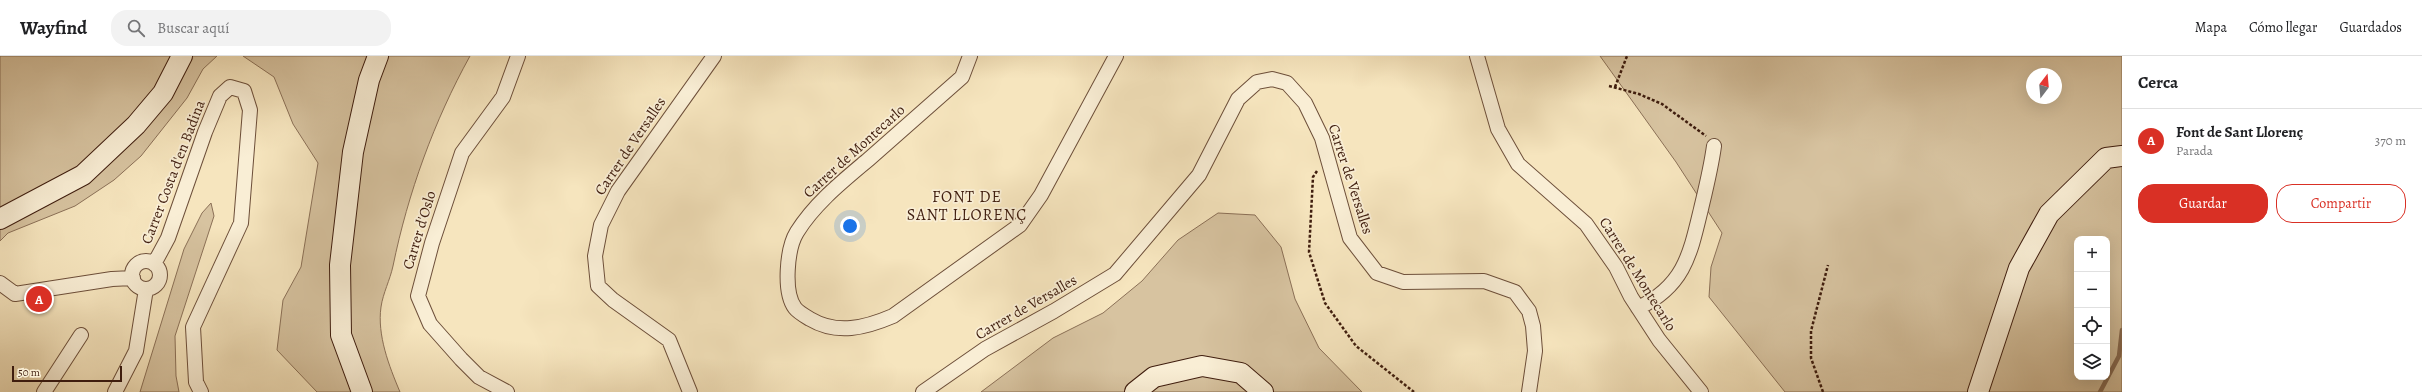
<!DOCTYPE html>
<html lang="es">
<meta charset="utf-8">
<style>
body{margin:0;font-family:Alegreya,serif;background:#f2f2f2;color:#202124}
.controls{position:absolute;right:12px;bottom:12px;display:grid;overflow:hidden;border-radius:8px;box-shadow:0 4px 16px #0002}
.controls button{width:36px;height:36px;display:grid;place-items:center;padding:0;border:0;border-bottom:1px solid #e0e0e0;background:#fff;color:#202124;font:20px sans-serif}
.compass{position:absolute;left:2026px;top:12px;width:36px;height:36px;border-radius:50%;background:#fff;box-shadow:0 4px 16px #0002;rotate:16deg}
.scale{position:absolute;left:12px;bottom:10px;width:110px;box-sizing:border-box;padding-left:4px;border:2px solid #3f1d0e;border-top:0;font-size:11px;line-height:14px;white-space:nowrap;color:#3f1d0e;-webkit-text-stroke:3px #f9eed5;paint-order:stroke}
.you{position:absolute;left:850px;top:170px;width:14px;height:14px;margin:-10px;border:3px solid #fff;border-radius:50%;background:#1a73e8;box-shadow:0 0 0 6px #1a73e833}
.badge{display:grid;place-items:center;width:26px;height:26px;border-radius:50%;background:#d93025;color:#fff;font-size:13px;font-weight:700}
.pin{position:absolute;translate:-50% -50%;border:2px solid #fff;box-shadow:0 1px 4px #0006}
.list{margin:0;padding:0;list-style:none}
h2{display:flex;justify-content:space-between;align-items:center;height:52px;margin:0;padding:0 16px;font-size:17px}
h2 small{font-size:13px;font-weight:400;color:#757577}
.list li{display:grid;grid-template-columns:26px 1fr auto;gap:12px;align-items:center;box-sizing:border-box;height:64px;padding:0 16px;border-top:1px solid #e0e0e0}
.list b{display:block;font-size:15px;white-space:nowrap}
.list p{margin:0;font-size:13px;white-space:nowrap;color:#757577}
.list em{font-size:13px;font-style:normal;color:#757577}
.actions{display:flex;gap:8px;padding:12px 16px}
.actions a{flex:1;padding:9px 0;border:1px solid #d93025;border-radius:16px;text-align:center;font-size:14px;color:#d93025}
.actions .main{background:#d93025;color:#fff}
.icon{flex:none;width:22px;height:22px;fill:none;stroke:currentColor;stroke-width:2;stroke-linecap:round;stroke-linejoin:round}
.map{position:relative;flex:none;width:2122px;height:336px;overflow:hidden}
header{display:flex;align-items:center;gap:24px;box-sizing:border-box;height:56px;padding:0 20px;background:#fff;border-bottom:1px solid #e0e0e0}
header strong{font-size:19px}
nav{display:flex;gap:22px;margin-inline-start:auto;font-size:14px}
.search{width:280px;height:36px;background:#f2f2f2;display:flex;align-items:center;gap:10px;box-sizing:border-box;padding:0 14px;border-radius:16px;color:#757577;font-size:15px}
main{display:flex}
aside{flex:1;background:#fff}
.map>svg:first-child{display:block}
.green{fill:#d7c3a0;stroke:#8b7057;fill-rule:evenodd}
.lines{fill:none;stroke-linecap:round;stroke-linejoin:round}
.stream{stroke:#886c54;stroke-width:4.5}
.street-casing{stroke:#6d4f3a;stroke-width:16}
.secondary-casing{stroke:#3f1d0e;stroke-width:22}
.path{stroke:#3f1d0e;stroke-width:2.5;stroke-dasharray:3 2;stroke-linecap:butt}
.street{stroke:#f9eed5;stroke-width:14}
.secondary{stroke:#f9eed5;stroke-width:20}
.labels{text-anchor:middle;stroke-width:3.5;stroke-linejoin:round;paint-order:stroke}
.street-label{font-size:15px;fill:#3f1d0e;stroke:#f9eed5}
.neighbourhood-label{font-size:16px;letter-spacing:1px;fill:#3f1d0e;stroke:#f9eed5}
</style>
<header>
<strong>Wayfind</strong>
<div class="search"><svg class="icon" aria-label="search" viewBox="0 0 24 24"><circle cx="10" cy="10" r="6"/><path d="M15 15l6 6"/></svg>Buscar aquí</div>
<nav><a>Mapa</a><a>Cómo llegar</a><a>Guardados</a></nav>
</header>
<main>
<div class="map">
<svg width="2122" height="336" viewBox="0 0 2122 336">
<rect width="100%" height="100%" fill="#f6e5be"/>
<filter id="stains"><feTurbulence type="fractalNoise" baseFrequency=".005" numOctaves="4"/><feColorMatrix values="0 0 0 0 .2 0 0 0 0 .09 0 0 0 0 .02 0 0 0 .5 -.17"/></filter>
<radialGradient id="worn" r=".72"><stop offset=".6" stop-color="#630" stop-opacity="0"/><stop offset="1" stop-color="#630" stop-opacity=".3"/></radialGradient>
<path class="green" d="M0,0H217L203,13L187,42L141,100L114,124L75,150L8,177L0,185Z
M243,0H470C434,65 408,137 393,210C390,224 383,237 381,251C377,279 389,310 400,336H317L277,294L283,244L301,211L318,107L293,68L274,21Z
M1600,0H2122V336H1785L1709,241L1711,211L1722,177L1676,106ZM2032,18H2056V42H2032ZM2077,183H2107V321H2077Z
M211,147L214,160L175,280L176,320L179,336H140L184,193L202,157Z
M1218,157L1255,159L1281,191L1295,243L1319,292L1362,336H981L1053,282L1103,257L1142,225L1178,184Z"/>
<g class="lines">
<path class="stream" d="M2100,336L2119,300L2122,274"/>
<g class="street-casing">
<path id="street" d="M970,0L962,21C931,48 900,76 869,103C843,125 815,147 797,176C787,192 783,236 795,252C798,256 805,260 810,263C837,279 865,272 893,260L1020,169L1041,139L1116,0
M1477,0L1498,73L1518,108L1586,168L1616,211L1631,241L1659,284L1701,336
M132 219a14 14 0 1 1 28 0a14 14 0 1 1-28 0Z
M154,208L168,182L205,76L220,40L230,31L244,35L250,54L241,167L193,271L196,326L201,336
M0,227L15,238L112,223L133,222
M1638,252C1684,230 1690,199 1701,153C1706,132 1711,112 1714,90
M44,336L81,279
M115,336L136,295L146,233
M507,336L479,321L461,303L430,268L418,240L432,187L462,97L503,41L518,0
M690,336L669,284L613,244L598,230L595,200L601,169L618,135L714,0
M923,336L985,293L1054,255L1115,218L1199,119L1238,43L1257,26L1272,23L1287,27L1305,47L1322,82L1350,182L1377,217L1403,226L1484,225L1515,236L1529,255L1533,270L1535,295L1529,336"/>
</g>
<g class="secondary-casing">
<path id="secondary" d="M0,163L83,119L136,69L163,37L182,0
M362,336L341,279L340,209L353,96L369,24L378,0
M1135,336L1154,321L1202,310L1241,317L1263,336
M1978,336L2019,212L2049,158L2106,102L2122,100"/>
</g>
<path class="path" d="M1609,30L1639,38L1662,48L1706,80
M1615,31L1627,0
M1317,115L1313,121L1309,196L1325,247L1356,290L1414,336
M1823,336L1811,302V275L1828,209"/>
<use href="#street" class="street"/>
<use href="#secondary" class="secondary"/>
</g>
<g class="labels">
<g class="street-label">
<text transform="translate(630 90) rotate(-56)" y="5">Carrer de Versalles</text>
<text transform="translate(854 95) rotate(-42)" y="5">Carrer de Montecarlo</text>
<text transform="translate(173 116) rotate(-69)" y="5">Carrer Costa d'en Badina</text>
<text transform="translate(1351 123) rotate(72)" y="5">Carrer de Versalles</text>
<text transform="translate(419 174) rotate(-73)" y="5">Carrer d'Oslo</text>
<text transform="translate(1638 218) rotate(58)" y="5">Carrer de Montecarlo</text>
<text transform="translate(1026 251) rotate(-30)" y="5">Carrer de Versalles</text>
</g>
<g class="neighbourhood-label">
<text x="967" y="146">FONT DE<tspan x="967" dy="18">SANT LLORENÇ</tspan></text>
</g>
</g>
<rect width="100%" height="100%" filter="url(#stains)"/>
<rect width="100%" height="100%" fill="url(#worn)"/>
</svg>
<div class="controls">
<button>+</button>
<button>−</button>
<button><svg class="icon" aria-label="locate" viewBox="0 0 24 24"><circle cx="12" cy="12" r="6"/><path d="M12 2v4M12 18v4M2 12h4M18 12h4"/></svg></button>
<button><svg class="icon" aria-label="layers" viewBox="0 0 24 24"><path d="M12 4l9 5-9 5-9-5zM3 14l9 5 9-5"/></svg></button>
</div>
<svg class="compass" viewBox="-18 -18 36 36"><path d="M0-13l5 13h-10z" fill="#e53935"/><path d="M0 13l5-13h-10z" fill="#757577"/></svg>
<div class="scale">50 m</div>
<div class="you"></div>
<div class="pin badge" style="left:39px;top:243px">A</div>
</div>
<aside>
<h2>Cerca<small></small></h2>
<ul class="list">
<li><span class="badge">A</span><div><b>Font de Sant Llorenç</b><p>Parada</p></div><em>370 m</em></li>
</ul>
<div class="actions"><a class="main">Guardar</a><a>Compartir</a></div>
</aside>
</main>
